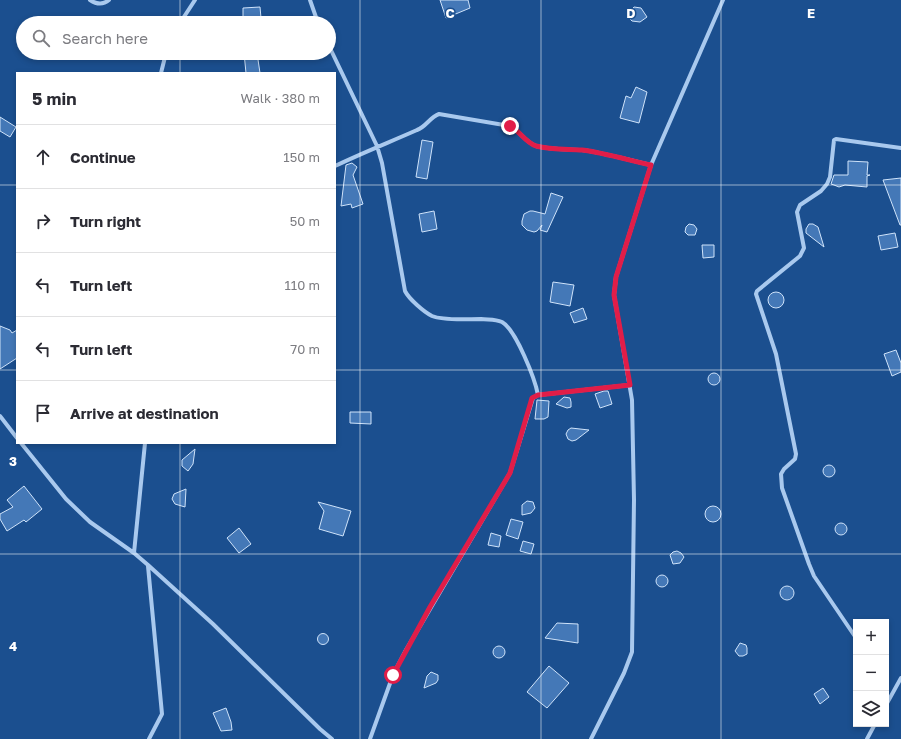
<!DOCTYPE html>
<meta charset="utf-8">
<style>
body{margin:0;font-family:"Golos Text",sans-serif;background:#f2f2f3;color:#2b2b33}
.controls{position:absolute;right:12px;bottom:12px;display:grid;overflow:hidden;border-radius:0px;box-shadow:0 2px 6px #0003}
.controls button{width:36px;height:36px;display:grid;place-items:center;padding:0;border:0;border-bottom:1px solid #e1e1e2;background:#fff;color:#2b2b33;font:20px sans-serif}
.stop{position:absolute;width:12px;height:12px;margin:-9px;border:3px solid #e11d48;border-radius:50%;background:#fff}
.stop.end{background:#e11d48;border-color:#fff;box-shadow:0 1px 4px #0008}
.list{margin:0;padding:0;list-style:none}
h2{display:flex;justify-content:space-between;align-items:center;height:52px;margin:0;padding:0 16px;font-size:17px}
h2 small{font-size:13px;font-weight:400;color:#7c7c81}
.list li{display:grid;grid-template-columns:26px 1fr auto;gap:12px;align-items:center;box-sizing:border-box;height:64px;padding:0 16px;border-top:1px solid #e1e1e2}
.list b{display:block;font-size:15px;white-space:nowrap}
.list em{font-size:13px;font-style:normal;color:#7c7c81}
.icon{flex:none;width:22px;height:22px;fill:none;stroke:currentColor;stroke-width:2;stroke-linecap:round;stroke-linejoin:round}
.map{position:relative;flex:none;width:901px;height:739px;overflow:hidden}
.search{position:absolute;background:#fff;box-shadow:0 2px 6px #0003;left:16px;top:16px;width:320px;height:44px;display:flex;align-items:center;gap:10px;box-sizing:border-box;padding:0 14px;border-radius:22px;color:#7c7c81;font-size:15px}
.panel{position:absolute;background:#fff;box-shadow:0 2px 6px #0003;left:16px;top:72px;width:320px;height:372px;border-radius:0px}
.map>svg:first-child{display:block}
.building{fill:#4478b7;stroke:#cfe3fa}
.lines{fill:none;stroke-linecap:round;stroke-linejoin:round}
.street{stroke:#a9c9ee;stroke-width:4}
.route{stroke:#e11d48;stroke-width:5}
.grid{fill:none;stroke:#fff;stroke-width:1;stroke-opacity:0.55}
.grid-label{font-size:13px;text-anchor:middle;font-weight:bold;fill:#fff;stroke:#1b4f8f;stroke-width:3;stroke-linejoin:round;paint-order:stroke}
</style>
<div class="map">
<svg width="901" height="739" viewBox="0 0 901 739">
<rect width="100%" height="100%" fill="#1b4f8f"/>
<path class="building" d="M440,0H468L470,8L446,18Z
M260,7L261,18L243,19V8Z
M634,7L641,8L647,17L640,22L632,21L630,19L629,13Z
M244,53H257L260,73H246Z
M636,87L647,92L639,123L620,118L626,96L631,98Z
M0,117L16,127L10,137L0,131Z
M422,140L433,142L427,179L416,177Z
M848,161L868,162L867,175H870L867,176V187L845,185L839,187L834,185L831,184L834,175H848Z
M352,163L357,167L353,175L363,204L352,208L351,204L341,206L346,165Z
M901,178V225H900L883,180Z
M551,193L563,197L547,232L540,230L542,225L537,231L534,232L527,230L522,225V221L524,214L530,211H533L545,214Z
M434,211L437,229L422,232L419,214Z
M689,224L694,225L697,229L695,235H688L685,232L686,227Z
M809,224H813L818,227L824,247L806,233V229Z
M895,233L898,247L881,250L878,236Z
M702,245H714V257L703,258Z
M553,282L574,285L570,306L550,302Z
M768 300a8 8 0 1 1 16 0a8 8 0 1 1-16 0Z
M583,308L587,319L574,323L570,313Z
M0,326L10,330L12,333L17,330V358L0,369Z
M896,350L901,363V372L892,376L884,354Z
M708 379a6 6 0 1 1 12 0a6 6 0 1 1-12 0Z
M604,391H608L612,404L600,408L595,394Z
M564,397L570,398L571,402V407L567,408L556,404Z
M537,400L549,401L548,417L544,419H535Z
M350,412H371V424L350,423Z
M571,428L589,430L576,440L572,441L568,439L566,434L568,430Z
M195,449L193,464L188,471L182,466V460Z
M823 471a6 6 0 1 1 12 0a6 6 0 1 1-12 0Z
M24,486L42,509L26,522L24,520L7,531L0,519V514L13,507L7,500Z
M186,489L185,507L175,504L172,499L174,494Z
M527,501L533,502L535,508L531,513L522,515V505Z
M318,502L351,511L343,536L319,529L324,511Z
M705 514a8 8 0 1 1 16 0a8 8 0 1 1-16 0Z
M511,519L523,522L518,539L506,535Z
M835 529a6 6 0 1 1 12 0a6 6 0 1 1-12 0Z
M239,528L251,544L239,553L227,538Z
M491,533L501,536L499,547L488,545Z
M523,541L534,544L531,554L520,551Z
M677,551L681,553L684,557L680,563L673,564L670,555L673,552Z
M656 581a6 6 0 1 1 12 0a6 6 0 1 1-12 0Z
M780 593a7 7 0 1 1 14 0a7 7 0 1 1-14 0Z
M557,623L578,624V643L545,638Z
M317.5 639a5.5 5.5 0 1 1 11 0a5.5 5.5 0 1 1-11 0Z
M740,643L746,645L747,648V654L743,656H739L735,651Z
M493 652a6 6 0 1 1 12 0a6 6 0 1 1-12 0Z
M549,666L569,683L547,708L527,692Z
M431,672L438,675V680L436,683L424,688L427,676Z
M823,688L829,697L820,704L814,694Z
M226,708L231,722L232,730L221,731L213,713Z"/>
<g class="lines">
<path class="street" d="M90,0C96,4 103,5 109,0
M310,0L318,23
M180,23L195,0
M329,46L377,146L382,163L405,291C409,299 424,312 432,316C444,321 467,319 481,319C488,320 495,319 502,322C516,330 535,379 538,395
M161,73L166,53
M335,166C362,153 390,142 417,130C426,127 430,117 439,114L510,126C520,131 525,142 536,146C551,150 567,149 582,150C605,153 628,160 651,165
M0,416L17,438
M21,443L66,499L90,522L134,553L148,565L213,624L320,729L332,739
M134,553L145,443
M148,566L162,714L149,739
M856,638L814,576L809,564L782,488L781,474L784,469L795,459L796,454L776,354L756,294L757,291L800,256L804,248L797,212L800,205L821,191L827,184L830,177L834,140L836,139L901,148
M886,705L901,678
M370,739L393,675L406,650L510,473L533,398L538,395L630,385
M591,739L624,673L632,652L634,500L632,400L614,295L616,277L651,165L723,0
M867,739L875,724"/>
</g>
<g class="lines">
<path class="route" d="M393,675L430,607L510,473L532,398L538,395L630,385L614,295L616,277L651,165C628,160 605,153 582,150C567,149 551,150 536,146C525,142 520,131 510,126"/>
</g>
<path class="grid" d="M180,0V23M360,0V739M541,0V739M721,0V739M180,53V73M0,185H17M335,185H901M0,370H17M335,370H901M180,443V739M0,554H901"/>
<g class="grid-label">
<text x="450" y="18">C</text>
<text x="631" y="18">D</text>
<text x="811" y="18">E</text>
<text x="13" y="466">3</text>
<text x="13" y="651">4</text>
</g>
</svg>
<div class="controls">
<button>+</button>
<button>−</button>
<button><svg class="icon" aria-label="layers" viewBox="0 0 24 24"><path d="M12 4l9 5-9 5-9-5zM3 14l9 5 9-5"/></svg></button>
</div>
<div class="stop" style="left:393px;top:675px"></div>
<div class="stop end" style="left:510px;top:126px"></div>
<div class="search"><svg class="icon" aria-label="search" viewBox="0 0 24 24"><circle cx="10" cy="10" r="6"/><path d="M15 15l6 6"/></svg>Search here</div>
<section class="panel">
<h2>5 min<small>Walk · 380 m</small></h2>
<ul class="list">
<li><svg class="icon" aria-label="ahead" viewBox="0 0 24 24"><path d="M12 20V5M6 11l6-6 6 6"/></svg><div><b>Continue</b></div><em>150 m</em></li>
<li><svg class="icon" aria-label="right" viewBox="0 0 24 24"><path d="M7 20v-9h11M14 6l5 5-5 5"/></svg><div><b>Turn right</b></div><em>50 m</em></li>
<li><svg class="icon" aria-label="left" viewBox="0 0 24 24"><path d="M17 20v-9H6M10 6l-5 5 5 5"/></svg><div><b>Turn left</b></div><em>110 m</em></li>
<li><svg class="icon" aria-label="left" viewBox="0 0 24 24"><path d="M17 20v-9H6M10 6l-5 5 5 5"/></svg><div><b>Turn left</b></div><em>70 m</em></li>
<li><svg class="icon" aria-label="arrive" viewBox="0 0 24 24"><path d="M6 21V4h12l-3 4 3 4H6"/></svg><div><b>Arrive at destination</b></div></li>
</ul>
</section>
</div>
